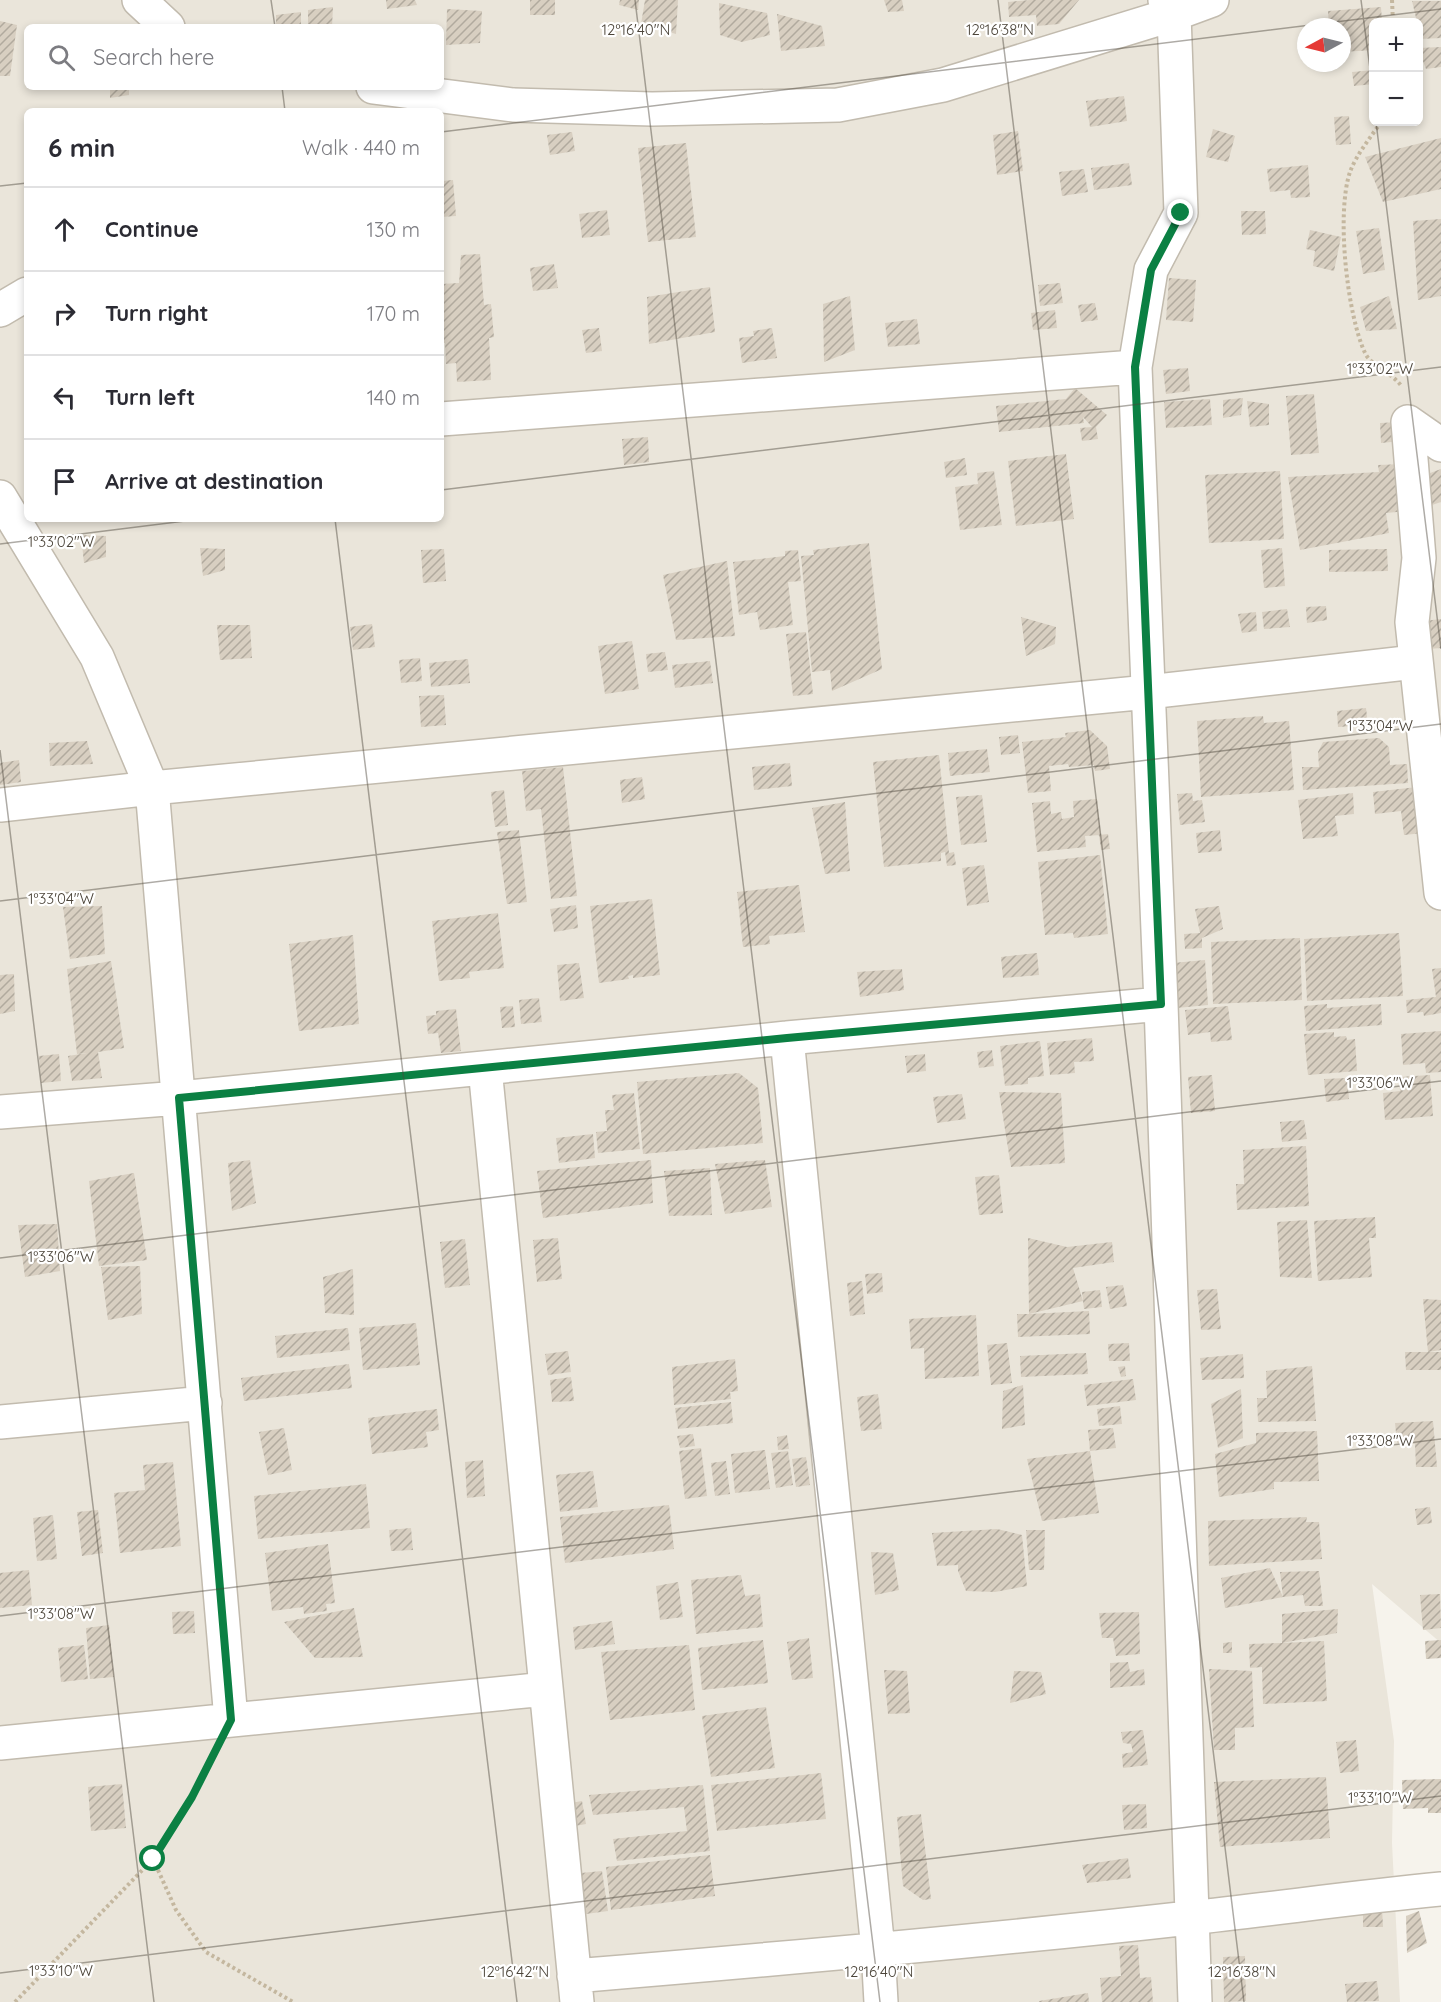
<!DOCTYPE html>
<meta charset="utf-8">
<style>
body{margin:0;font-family:Quicksand,sans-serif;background:#f7f7f7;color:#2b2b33}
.controls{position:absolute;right:18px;top:18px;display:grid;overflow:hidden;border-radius:9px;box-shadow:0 3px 9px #0003}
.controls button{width:54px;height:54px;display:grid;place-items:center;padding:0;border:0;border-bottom:2px solid #e1e1e2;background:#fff;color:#2b2b33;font:30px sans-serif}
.compass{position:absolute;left:1297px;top:18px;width:54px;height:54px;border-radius:50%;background:#fff;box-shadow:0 3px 9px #0003;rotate:263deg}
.stop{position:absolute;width:18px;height:18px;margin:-14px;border:4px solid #0b8043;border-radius:50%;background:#fff}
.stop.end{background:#0b8043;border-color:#fff;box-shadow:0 2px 6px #0008}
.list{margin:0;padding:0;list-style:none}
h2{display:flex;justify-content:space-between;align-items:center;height:78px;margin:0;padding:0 24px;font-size:26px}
h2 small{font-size:20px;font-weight:400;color:#7c7c81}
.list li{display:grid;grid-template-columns:39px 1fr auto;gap:18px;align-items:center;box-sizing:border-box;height:84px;padding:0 24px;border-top:2px solid #e1e1e2}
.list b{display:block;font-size:22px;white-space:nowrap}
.list em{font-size:20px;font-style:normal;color:#7c7c81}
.icon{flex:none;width:33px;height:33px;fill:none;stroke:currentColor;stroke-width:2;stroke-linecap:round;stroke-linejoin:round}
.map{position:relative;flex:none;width:1441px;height:2002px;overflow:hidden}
.search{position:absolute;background:#fff;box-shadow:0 3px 9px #0003;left:24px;top:24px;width:420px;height:66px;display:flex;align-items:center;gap:15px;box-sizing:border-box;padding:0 21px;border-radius:9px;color:#7c7c81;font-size:22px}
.panel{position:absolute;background:#fff;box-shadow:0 3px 9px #0003;left:24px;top:108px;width:420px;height:414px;border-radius:9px}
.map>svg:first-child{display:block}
.residential{fill:#eae5da;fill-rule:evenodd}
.building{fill:url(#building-hatch)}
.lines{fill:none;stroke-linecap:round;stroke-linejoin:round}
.minor-casing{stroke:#c2bbae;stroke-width:36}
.path{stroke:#c4b79f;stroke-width:4;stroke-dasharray:3 3;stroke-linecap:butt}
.minor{stroke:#fff;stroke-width:33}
.route{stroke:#0b8043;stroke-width:8}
.ticks{fill:none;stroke:#4b4439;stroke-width:1.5;stroke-opacity:0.45}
.ticks-label{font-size:15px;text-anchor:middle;fill:#4b4439;stroke:#fff;stroke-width:4.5;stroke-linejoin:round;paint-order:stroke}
</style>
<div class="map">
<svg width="1441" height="2002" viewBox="0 0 1441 2002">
<defs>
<pattern id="building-hatch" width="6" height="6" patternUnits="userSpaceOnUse" patternTransform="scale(1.5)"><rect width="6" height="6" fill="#d8cfc1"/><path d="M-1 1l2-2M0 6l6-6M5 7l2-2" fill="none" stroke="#b1aa9e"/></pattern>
</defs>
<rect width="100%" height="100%" fill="#f6f3ec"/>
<path class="residential" d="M0,0H1441V1643L1372,1584L1394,1741L1392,1843L1400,2002H0ZM1374,22H1418V122H1374ZM27,27H441V87H27ZM1306,27H1342V63H1306ZM27,111H441V519H27Z"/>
<path class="building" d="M386,0H415L417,5L387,9Z
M530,0H555V15H530Z
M620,0H639L638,10L619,5Z
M645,0H678L676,34L641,24Z
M884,0H902L904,11L888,12Z
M1030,0H1079L1059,24L1037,26L1036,15L1009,17L1008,2Z
M1412,1H1441V38L1420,39L1418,22H1417Z
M719,3L767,13L770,35L742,42L720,35Z
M333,7L332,27H308V10Z
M1381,7L1382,22H1374V50L1342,52V27H1329L1328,11Z
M447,9L482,11L480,43L446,45Z
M301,12V27H276V15Z
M777,14L822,26L825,46L781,51Z
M0,21L17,25L10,76H0Z
M1441,47V67L1426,69L1418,48Z
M1374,70V84L1354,86L1352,72Z
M110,87H129V95L110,98Z
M1124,96L1127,121L1090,127L1086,101Z
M1349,116L1351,144L1336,145L1334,117Z
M1213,129L1235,136L1228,162L1206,157Z
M1018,131L1023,171L997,175L993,135Z
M572,132L575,151L550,155L547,135Z
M1441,138V189L1383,202L1365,157Z
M686,143L696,237L648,242L638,148Z
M1129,163L1132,185L1094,190L1091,168Z
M1308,165L1310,197L1291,198L1290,190L1270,192L1267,169Z
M1084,169L1088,192L1062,196L1059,172Z
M453,180L456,216L441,217V181Z
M607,210L610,235L582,238L579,214Z
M1241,211H1265L1266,234L1242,235Z
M1441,219V296L1418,300L1413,221Z
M1379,228L1385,270L1363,274L1356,231Z
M1310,230L1341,237L1334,271L1313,266L1315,251L1306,249Z
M480,254L484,305L491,304L494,337L489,338L491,380L457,382L456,363L446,364L445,343H441V284L459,283L461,255Z
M554,264L558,288L533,291L530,268Z
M1169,278L1196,280L1193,322L1166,320Z
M1060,283L1063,303L1040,306L1038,285Z
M710,287L715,332L649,344L647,297Z
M850,296L855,350L824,362L823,304Z
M1389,296L1397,329L1366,331L1360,307Z
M1095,303L1098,320L1081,322L1078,305Z
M1055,310L1057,328L1033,330L1031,313Z
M917,319L920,344L888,347L885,323Z
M599,328L602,351L586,353L582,330Z
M772,328L777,358L742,363L739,338L754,336L753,331Z
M1188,368L1190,391L1166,394L1163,370Z
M1075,388L1107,415L1096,427L1098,439L1082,441L1080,428L1092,427L1083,417L1084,423L999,432L996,406L1066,399Z
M1314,394L1319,453L1291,455L1286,396Z
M1243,398L1241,415L1223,418V400Z
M1210,399L1212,425L1166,428L1164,402Z
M1247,401L1269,404V425L1250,427Z
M1400,422L1402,441L1381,443L1380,423Z
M648,437L649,462L624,465L622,439Z
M1066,454L1074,519L1016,526L1008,461Z
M965,458L967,475L946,478L944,462Z
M1403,464L1407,511L1386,513L1389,533L1300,550L1288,477L1379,472L1378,465Z
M1441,469V502L1432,505L1422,476Z
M994,471L1002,525L960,530L955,487L978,484L977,473Z
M1280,471L1284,539L1209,543L1205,475Z
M81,535L106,536V557L84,563Z
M869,543L882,669L832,691L830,670L812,672L801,556L814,555L813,550Z
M200,548L225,549V570L203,576Z
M1282,548L1285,586L1264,588L1261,550Z
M444,549L446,581L423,583L421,550Z
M1387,549L1388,571L1329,572V550Z
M798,550L801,581L788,582L793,625L760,630L757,612L739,615L733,562L785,556V551Z
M727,561L735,636L676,640L663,575Z
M1326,606L1327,620L1307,623L1306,607Z
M1287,609L1290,627L1264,629L1262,612Z
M1256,612L1257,631L1242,633L1238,614Z
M1021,617L1056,627L1055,644L1026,656Z
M1441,619V648L1428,649L1424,621Z
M372,624L375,647L353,650L350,627Z
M217,625H250L252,658L220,660Z
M806,632L813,694L793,696L786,634Z
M632,641L639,689L605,694L598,646Z
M665,652L668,670L648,672L646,654Z
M420,658L422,681L401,683L399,660Z
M468,659L470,683L431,687L429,663Z
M710,661L713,683L675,688L672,665Z
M444,695L446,725L421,727L419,696Z
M1366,708L1368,725L1338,727L1337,711Z
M1263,716L1264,723L1289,721L1294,790L1201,797L1197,721Z
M1090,730L1107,746L1110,769L1095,771L1094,765L1069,767L1068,764L1049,766L1051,791L1028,793L1022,742L1066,737L1065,733Z
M1018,735L1020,753L1001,755L999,737Z
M1379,738L1389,747L1390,765L1407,764L1408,783L1303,790L1302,767H1319L1318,752L1323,742Z
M87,741L93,764L50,766L49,743Z
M987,749L990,772L950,776L948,753Z
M939,755L949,853L954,852L956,865L947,866L945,852L941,853V861L884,867L873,762Z
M19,760L21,782L0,785V763Z
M790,763L792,786L754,790L752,767Z
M563,767L577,896L551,899L541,809L526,811L522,771Z
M642,777L645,799L622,803L620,780Z
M1417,787L1433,832L1404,835L1401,811L1375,814L1373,792Z
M504,790L508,825L495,827L491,792Z
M1192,793L1193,801L1202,800L1205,822L1180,825L1177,794Z
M1353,793L1354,814L1335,816L1338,836L1303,839L1298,800Z
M982,795L987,842L961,845L956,797Z
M1097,799L1101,835L1085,836L1086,847L1037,852L1032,803L1050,801L1051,814L1061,812L1062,819L1074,817L1073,801Z
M845,802L850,871L825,874L812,808Z
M519,830L527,902L507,904L497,832Z
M1220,830L1222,851L1198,853L1196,833Z
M1108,834L1110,849L1101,850L1099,835Z
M1100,855L1108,934L1074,938L1073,933L1045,935L1038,862Z
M984,865L989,902L967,906L962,868Z
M799,885L805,932L769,936L770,944L743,947L737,892Z
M652,899L660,975L633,978V975L628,976L629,979L599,983L590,906Z
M576,905L578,928L554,932L550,909Z
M102,906L105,954L70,959L63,907Z
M1219,906L1223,929L1202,938V948L1185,949L1184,934L1200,933L1195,909Z
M498,913L504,968L469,972L470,978L439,981L432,921Z
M1399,933L1403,996L1307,1001L1304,939Z
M353,935L359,1024L299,1031L289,944Z
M1300,938L1302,1000L1213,1004L1211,942Z
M1037,953L1039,975L1003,978L1001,957Z
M1205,960L1208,1005L1177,1008L1173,963Z
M111,961L124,1048L98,1052L102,1078L72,1081L68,1056L87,1053L77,1054L67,969Z
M579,963L584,998L560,1001L557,965Z
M1441,968V1013L1424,1016L1423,1012L1407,1013L1406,1000L1436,997L1432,969Z
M902,969L904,990L860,997L857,972Z
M14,974L15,1011L0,1014V975Z
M539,998L542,1022L521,1024L519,1000Z
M1327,1004V1008L1381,1004L1382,1025L1306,1031L1304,1006Z
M513,1006L515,1027L502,1028L500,1007Z
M1228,1006L1232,1040L1211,1042L1210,1032L1188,1035L1185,1010Z
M456,1009L461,1051L441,1053L438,1033L428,1034L426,1016L436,1015V1011Z
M1441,1031V1072L1426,1073L1425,1063L1403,1065L1401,1034Z
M1334,1032V1037L1346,1036L1347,1040L1355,1039L1357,1071L1308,1075L1304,1034Z
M1092,1038L1094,1061L1074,1062L1075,1073L1050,1075L1047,1043Z
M1040,1041L1044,1076L1028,1078V1084L1005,1086L1000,1046Z
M992,1050L994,1066L979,1068L977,1052Z
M59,1054L61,1081L41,1083L39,1056Z
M925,1054L926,1071L907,1073L905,1056Z
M739,1073L758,1088L763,1143L643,1154L637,1082Z
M1212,1075L1215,1111L1191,1113L1188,1077Z
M1430,1075L1433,1116L1385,1120L1383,1093L1400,1091L1399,1077Z
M1347,1078L1349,1099L1326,1102L1324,1079Z
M999,1092L1061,1093L1065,1163L1011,1167Z
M634,1093L640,1149L598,1153L596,1132L607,1131L605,1110H614L612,1095Z
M962,1094L966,1119L937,1123L933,1097Z
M1304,1120L1307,1139L1282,1142L1280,1122Z
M593,1134L595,1158L559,1163L556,1138Z
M1306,1146L1309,1206L1237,1210L1236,1184H1244L1243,1150Z
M250,1160L256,1203L232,1211L228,1163Z
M651,1160L653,1203L543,1218L537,1171Z
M765,1160L772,1207L725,1214L715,1164Z
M710,1168L712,1215L669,1216L664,1171Z
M134,1173L147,1260L99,1266L89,1181Z
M999,1175L1003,1213L979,1215L975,1177Z
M1375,1217L1376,1238H1369L1372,1277L1318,1281L1314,1221Z
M1307,1220L1312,1278L1280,1277L1277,1222Z
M57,1224L60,1271L25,1277L18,1225Z
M558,1238L562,1279L537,1282L533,1240Z
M1028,1238L1067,1247L1112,1242L1114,1262L1073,1268L1083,1301L1029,1314L1089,1311L1090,1334L1018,1337L1017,1314H1029Z
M465,1239L470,1285L445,1288L440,1242Z
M140,1266L142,1314L108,1320L101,1267Z
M353,1269L354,1315L325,1313L323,1277Z
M882,1273L883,1292L867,1294L865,1274Z
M862,1281L865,1314L850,1316L847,1283Z
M1123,1285L1127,1306L1110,1309L1106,1287Z
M1217,1289L1221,1329L1201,1330L1197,1290Z
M1100,1290L1102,1307L1084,1309L1082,1292Z
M1423,1299L1441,1300V1350L1428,1352H1441V1370H1406L1405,1352H1428Z
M976,1315L979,1376L925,1379L924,1348L911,1349L909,1319Z
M416,1323L420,1365L363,1370L359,1328Z
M348,1328L350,1350L277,1358L275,1336Z
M1007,1343L1012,1383L991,1385L987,1345Z
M1129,1343L1130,1361H1109L1108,1344Z
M568,1351L571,1372L548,1375L545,1354Z
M1086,1353L1088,1374L1021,1377L1020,1356Z
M1243,1354L1244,1378L1202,1380L1200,1358Z
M735,1359L738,1391L730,1392L731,1399L674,1405L672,1367Z
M349,1364L352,1388L244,1401L241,1378Z
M1125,1366L1126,1376L1121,1377L1118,1367Z
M1312,1366L1316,1421L1258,1422L1257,1398H1267L1266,1371Z
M571,1377L574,1401L552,1402L550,1380Z
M1133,1379L1136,1400L1087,1406L1084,1385Z
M1023,1385L1025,1425L1002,1429L1003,1391Z
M1241,1389L1243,1438L1218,1448L1211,1404Z
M878,1394L882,1429L861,1431L857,1397Z
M731,1402L733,1423L678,1429L675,1408Z
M1120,1406L1122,1424L1099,1426L1097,1409Z
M437,1409L439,1430L426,1432L428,1447L372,1454L368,1418Z
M1433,1421L1437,1467H1416L1415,1444L1397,1443L1395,1423Z
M284,1428L292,1470L268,1475L259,1432Z
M1113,1428L1116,1448L1090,1451L1088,1430Z
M1317,1431L1319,1481L1274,1482V1489L1219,1497L1215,1454L1256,1443V1433Z
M693,1434L695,1446L680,1448L677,1436Z
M787,1435L789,1449L778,1450L777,1437Z
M701,1448L707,1496L685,1499L679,1451Z
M765,1450L770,1489L735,1493L731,1454Z
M788,1451L793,1485L776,1488L771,1453Z
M1090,1451L1099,1513L1042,1521L1027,1459Z
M806,1457L810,1485L796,1487L792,1459Z
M483,1460L485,1496L467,1498L465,1462Z
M726,1461L730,1494L715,1496L711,1463Z
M173,1462L181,1546L120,1553L114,1493L145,1490L143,1465Z
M593,1471L598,1507L560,1512L556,1475Z
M366,1484L370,1528L258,1539L254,1496Z
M669,1505L674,1549L565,1563L560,1517Z
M1430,1507L1432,1523L1417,1525L1415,1509Z
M98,1510L103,1553L82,1556L77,1512Z
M53,1515L57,1559L37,1561L33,1518Z
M1307,1517L1306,1522H1319L1322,1559L1209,1566L1208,1521Z
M411,1528L413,1550L391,1551L389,1530Z
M997,1529L1022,1535L1027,1586L995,1592L966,1591L958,1571V1565L937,1566L932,1533Z
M1026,1530H1045L1044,1570H1029Z
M328,1544L335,1603L326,1604L327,1611L304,1614L303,1607L272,1611L265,1553Z
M871,1552L893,1553L899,1590L875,1595Z
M1270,1568L1283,1597L1225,1608L1221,1578Z
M29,1570L32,1605L0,1608V1573Z
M1319,1571L1323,1606H1305L1303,1595L1283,1597L1280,1572Z
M741,1575L745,1596L760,1594L763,1627L696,1634L691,1580Z
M678,1582L683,1617L660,1620L656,1586Z
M1440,1594L1441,1628L1423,1630L1420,1595Z
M354,1608L363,1657L315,1658L284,1622Z
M1338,1609L1337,1633L1282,1643L1324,1641L1327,1701L1263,1704L1262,1667L1250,1668L1249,1644L1282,1643V1614Z
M194,1611L195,1633L173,1634L172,1612Z
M1139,1612L1140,1654L1116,1656L1113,1638H1102L1099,1613Z
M612,1621L615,1644L575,1650L573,1627Z
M109,1625L114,1677L90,1679L86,1628Z
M809,1638L813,1678L792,1680L787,1642Z
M763,1640L768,1683L702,1690L698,1648Z
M1441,1640V1658L1426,1659L1425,1641Z
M1232,1642V1653H1223V1643Z
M84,1645L88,1679L61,1682L58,1648Z
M689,1645L695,1710L610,1720L601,1652Z
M1128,1662L1130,1672L1144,1669L1145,1685L1110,1688V1663Z
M1209,1669L1252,1671L1254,1727L1235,1728V1750H1214Z
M884,1670L907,1671L910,1713L888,1714Z
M1014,1671L1041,1672L1046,1694L1010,1703Z
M766,1707L775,1768L711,1777L702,1716Z
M1143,1730L1148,1765L1123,1768L1122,1754L1133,1752L1131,1744L1123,1743L1121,1732Z
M1356,1740L1359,1771L1340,1773L1336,1742Z
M821,1773L826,1819L717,1831L711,1785Z
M1326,1777L1330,1838L1220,1847L1214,1782Z
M1441,1779V1813H1428V1808L1403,1809L1402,1780Z
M122,1784L126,1828L91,1831L88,1787Z
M703,1785L710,1851L617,1861L613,1839L687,1831L684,1807L593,1815L589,1795Z
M582,1801L586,1824L575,1826L571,1803Z
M1146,1804L1147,1828L1124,1830L1122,1805Z
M921,1814L931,1899L923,1900L903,1886L897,1817Z
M710,1855L715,1896L611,1910L606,1867Z
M1128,1858L1131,1878L1087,1883L1082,1865Z
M602,1871L608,1911L586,1914L581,1873Z
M1382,1908L1383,1927H1363V1909Z
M1419,1911L1427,1943L1407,1953L1406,1916Z
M1138,1945L1140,1978L1151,1977L1153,2002H1102L1100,1978L1121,1976L1119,1946Z
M1245,1956L1246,2001L1224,2002L1223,1957Z
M1377,1981L1379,2001L1347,2002L1345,1984Z
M1088,1993L1089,2002H1039V2001Z"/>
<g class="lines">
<g class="minor-casing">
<path id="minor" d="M139,0L168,27
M1165,0L1174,14L1181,213L1151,270L1135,367L1161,1004L1195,2002
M373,87L513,105L652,109L838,105L943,85L1174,14L1212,0
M0,310L27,294
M441,419L1135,367
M1408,422L1419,558L1412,622L1441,893
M1408,422L1441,445
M0,497L97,657L152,788L231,1720
M0,805L152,788L1148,692L1415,662
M787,1038L878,1950L881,2002
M485,1068L577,2002
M0,1112L179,1098L787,1038L1161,1004
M0,1422L205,1403
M0,1743L546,1689
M574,1976C779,1959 984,1941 1189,1918C1273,1909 1357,1897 1441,1889"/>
</g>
<path class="path" d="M1392,0L1393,22
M1381,122C1371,137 1356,155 1350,172C1336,213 1347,314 1365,353C1371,366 1393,373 1402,387
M153,1859L176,1910L206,1952L293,2002
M15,2002L153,1859L192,1797L211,1759"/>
<use href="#minor" class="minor"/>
</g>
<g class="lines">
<path class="route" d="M153,1859L192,1797L231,1720L179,1098L787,1038L1161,1004L1135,367L1151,270L1181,213"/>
</g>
<path class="ticks" d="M271,0L275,27M635,0L880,2002M998,0L1244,2002M1361,0L1374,99M282,87L285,111M1376,122L1441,649M441,132L1441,9M0,186L27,183M441,490L1441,367M335,519L517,2002M0,544L201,519M0,750L154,2002M0,901L1441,724M0,1258L1441,1081M0,1616L1441,1439M0,1973L1441,1796"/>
<g class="ticks-label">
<text x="636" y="35">12°16'40"N</text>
<text x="1000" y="35">12°16'38"N</text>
<text x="1380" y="374">1°33'02"W</text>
<text x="61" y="547">1°33'02"W</text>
<text x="1380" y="731">1°33'04"W</text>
<text x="61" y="904">1°33'04"W</text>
<text x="1380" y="1088">1°33'06"W</text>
<text x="61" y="1262">1°33'06"W</text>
<text x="1380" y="1446">1°33'08"W</text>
<text x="61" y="1619">1°33'08"W</text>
<text x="1380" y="1803">1°33'10"W</text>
<text x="61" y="1976">1°33'10"W</text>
<text x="515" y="1977">12°16'42"N</text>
<text x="879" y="1977">12°16'40"N</text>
<text x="1242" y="1977">12°16'38"N</text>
</g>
</svg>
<div class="controls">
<button>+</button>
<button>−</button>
</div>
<svg class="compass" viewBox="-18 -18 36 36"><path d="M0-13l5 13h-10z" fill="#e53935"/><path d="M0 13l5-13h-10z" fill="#7c7c81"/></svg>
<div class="stop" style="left:153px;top:1859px"></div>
<div class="stop end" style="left:1181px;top:213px"></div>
<div class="search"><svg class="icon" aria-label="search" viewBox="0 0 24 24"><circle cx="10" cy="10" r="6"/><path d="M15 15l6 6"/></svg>Search here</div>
<section class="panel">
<h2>6 min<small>Walk · 440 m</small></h2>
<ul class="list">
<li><svg class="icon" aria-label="ahead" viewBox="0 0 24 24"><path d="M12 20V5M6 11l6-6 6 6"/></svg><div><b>Continue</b></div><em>130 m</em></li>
<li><svg class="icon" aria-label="right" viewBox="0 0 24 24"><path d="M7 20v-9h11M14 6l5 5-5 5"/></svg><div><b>Turn right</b></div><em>170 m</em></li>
<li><svg class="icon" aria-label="left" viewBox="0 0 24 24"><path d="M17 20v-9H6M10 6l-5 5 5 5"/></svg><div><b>Turn left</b></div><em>140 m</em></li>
<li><svg class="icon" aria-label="arrive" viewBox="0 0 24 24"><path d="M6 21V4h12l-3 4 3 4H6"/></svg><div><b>Arrive at destination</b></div></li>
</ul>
</section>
</div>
